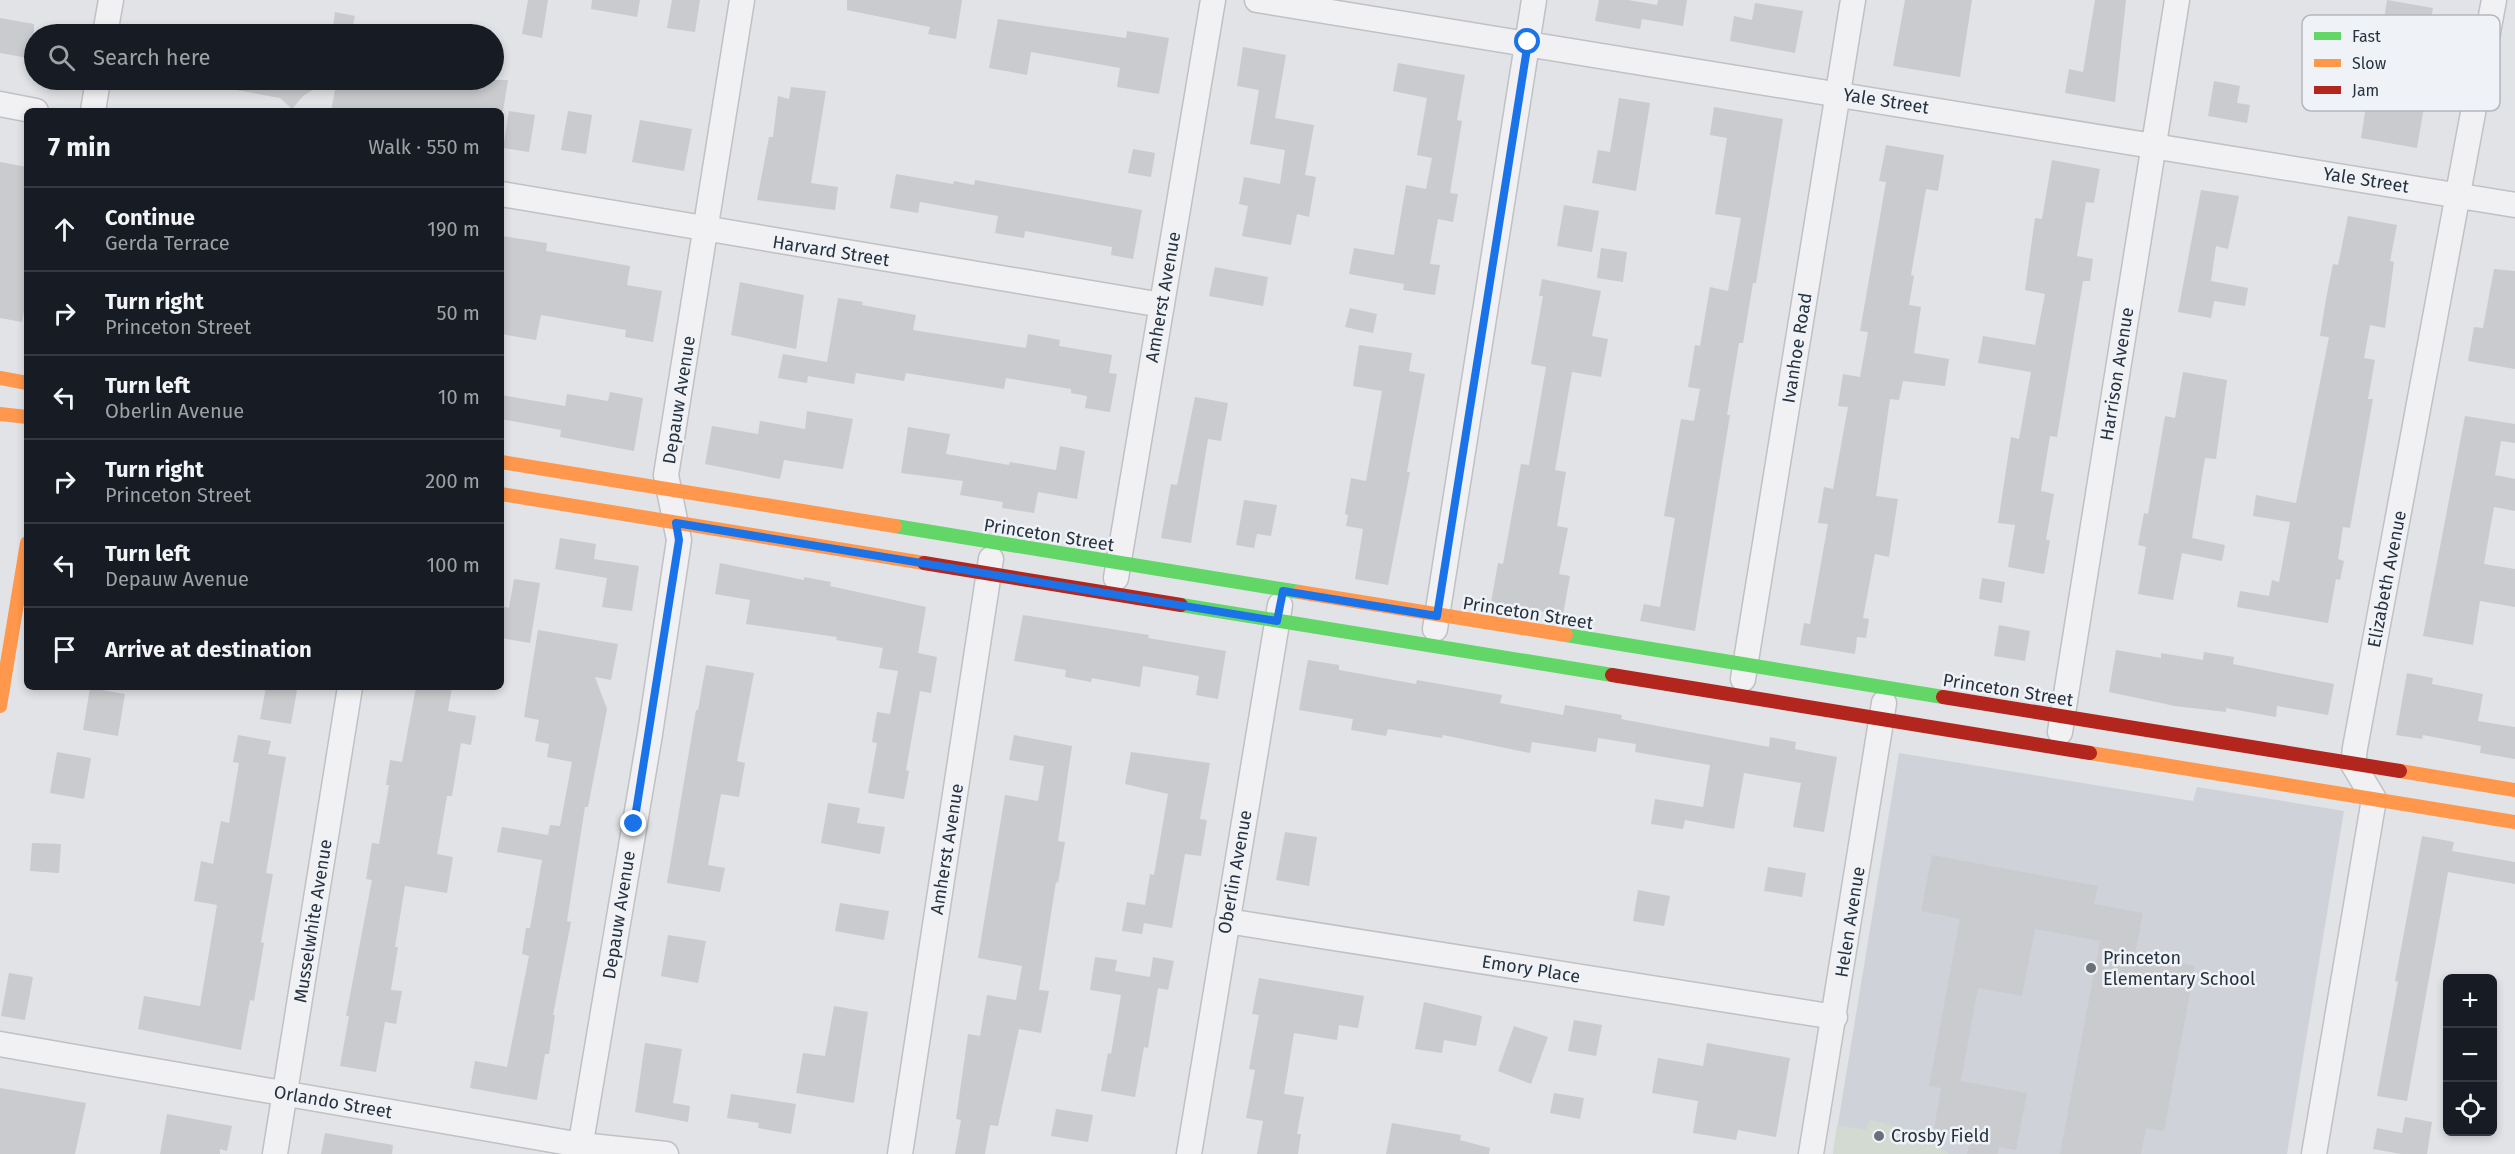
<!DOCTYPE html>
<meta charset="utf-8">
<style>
body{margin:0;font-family:"Fira Sans",sans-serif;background:#20242c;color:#f1f3f6}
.controls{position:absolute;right:18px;bottom:18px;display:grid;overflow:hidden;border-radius:9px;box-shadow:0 3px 9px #0003}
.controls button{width:54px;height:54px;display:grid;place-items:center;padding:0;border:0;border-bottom:2px solid #363941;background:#171b24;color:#f1f3f6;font:30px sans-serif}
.stop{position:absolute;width:18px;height:18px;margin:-14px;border:4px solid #1a73e8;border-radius:50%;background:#fff}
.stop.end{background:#1a73e8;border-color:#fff;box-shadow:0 2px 6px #0008}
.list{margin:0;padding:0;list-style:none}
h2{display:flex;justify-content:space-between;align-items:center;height:78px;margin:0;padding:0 24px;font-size:26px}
h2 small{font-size:20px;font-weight:400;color:#9ea1a6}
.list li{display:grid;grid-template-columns:39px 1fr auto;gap:18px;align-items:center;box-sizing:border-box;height:84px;padding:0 24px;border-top:2px solid #363941}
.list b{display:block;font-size:22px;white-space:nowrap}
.list p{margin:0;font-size:20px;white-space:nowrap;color:#9ea1a6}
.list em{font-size:20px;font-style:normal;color:#9ea1a6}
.icon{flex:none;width:33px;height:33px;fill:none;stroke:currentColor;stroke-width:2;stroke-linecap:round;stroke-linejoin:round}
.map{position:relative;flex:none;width:2515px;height:1154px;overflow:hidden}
.search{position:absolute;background:#171b24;box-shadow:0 3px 9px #0003;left:24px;top:24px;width:480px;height:66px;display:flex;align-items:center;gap:15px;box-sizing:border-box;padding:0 21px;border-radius:33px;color:#9ea1a6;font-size:22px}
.panel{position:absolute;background:#171b24;box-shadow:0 3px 9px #0003;left:24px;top:108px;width:480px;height:582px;border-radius:9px}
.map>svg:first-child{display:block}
.built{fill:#cfd3d9}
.green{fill:#d2dad1}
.building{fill:#c9cbce}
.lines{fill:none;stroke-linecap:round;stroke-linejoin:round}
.street-casing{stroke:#bfc1c4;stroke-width:27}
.street{stroke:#f1f1f3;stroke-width:24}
.fast{stroke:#63d668;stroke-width:14}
.slow{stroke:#ff974d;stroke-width:14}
.jam{stroke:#b3261e;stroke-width:14}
.route{stroke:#1a73e8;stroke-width:8}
.poi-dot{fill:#697079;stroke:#eff2f6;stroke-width:2}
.labels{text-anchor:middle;stroke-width:5;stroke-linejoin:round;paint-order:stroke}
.street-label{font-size:18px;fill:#28323f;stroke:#eff2f6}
.poi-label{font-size:18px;fill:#28323f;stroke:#eff2f6;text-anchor:start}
.key{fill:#eff2f6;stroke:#b3b8bf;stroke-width:1.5}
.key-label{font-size:16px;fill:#28323f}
</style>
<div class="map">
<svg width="2515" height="1154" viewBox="0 0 2515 1154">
<rect width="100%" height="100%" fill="#e1e3e6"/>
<path class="built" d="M1899,753L2193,801L2197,787L2344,811L2287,1154H1833Z"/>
<path class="green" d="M1870,1120C1901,1126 1923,1136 1949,1154H1833L1837,1125L1866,1130Z"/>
<path class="building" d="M528,0H548L542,38L522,34Z
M592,0H640L637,17L591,9Z
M672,0H700L695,32L667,28Z
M847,0H962L956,39L928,34L930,27L847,10Z
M1599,0H1628L1657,5L1658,0H1687L1683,26L1642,19L1640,29L1595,21Z
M1905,0H1972L1960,77L1893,66Z
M2095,0H2126L2115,102L2065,93L2069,69L2083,72Z
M2387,0L2433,8L2427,40L2382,32Z
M1755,3L1803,11L1795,53L1730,41L1734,16L1752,20Z
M335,12L355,16L351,34H332Z
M0,18L34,24V59L0,53Z
M998,19L1126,38L1127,31L1169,38L1159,94L1117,87L1120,68L1031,52L1027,75L989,68Z
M1243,47L1286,55L1275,118L1314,125L1305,175L1316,177L1309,217L1297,214L1291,245L1242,236L1248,206L1239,204L1244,177L1280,184L1285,150L1250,144L1259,90L1237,86Z
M1398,63L1465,75L1457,120L1462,121L1450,193L1458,194L1453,222L1438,219L1430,264L1440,265L1435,295L1403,290L1404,284L1349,274L1354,248L1394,255L1406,185L1426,189L1432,158L1417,155L1427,98L1393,91Z
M227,80H328L303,96L292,109L280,98L226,88Z
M337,80H424L472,88L473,80H508L503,111H331Z
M2214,81L2240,86L2237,103L2250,105L2247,123L2208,116Z
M791,87L826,91L811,183L838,187L835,210L757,200L769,137H773L778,96L789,99Z
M2368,93L2425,101L2417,148L2361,138Z
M1619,98L1650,103L1636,191L1592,183L1598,150L1610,152Z
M1714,107L1783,119L1756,283H1753L1743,343H1739L1727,415H1730L1695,631L1640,621L1644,604L1660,607L1675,518L1664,516L1681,419L1694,421L1700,389L1688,387L1695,345L1700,346L1710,287L1728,291L1741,218L1715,214L1727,138L1710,135Z
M509,111L535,115L529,152L503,148Z
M568,111L592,115L586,154L561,150Z
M640,120L692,129L684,171L632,162Z
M1886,145L1944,155L1938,191L1926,189L1911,275L1914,276L1909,305L1921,307L1914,353L1949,359L1945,386L1903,381L1899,400L1890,399L1876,496L1898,499L1889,557L1875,554L1863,618L1869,619L1866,638L1857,637L1855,654L1800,645L1804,623L1810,624L1828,524L1818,523L1824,487L1833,489L1848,407L1838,406L1843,374L1860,377L1868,332L1860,331L1886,182L1879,181Z
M1133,149L1155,153L1151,177L1128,173Z
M2052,160L2100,169L2094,203L2086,202L2077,256L2093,259L2090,281H2083L2057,437L2050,436L2041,491L2054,494L2046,540H2050L2044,574L2008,567L2015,525L1998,523L2011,437L2019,439L2031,372L1978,363L1983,336L2035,345L2045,294L2025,290L2035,218L2042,219Z
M0,162L27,167V295L22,322L0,318Z
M896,174L953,184L954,181L974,185L975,180L1142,210L1133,259L1111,255L1112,247L1025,231L1024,238L995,233L998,216L920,202L918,213L890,208Z
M2201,190L2239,196L2228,249L2216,246L2211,281L2248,288L2245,306L2214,301L2211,318L2178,312Z
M1564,205L1599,211L1592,252L1557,246Z
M2348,216L2397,225L2390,261L2394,262L2385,328L2370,325L2364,358L2375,360L2368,399H2373L2350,528L2343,527L2338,559L2344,561L2340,580L2336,579L2328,623L2237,607L2240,591L2269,596L2272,580L2279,582L2290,522L2253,516L2256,495L2296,503L2329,337L2320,336L2326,299L2333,264L2338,265Z
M501,236L547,243L546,251L630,266L627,285L662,291L653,342L625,337L626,330L541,315L536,340L501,334Z
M1601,248L1627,252L1623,282L1597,278Z
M1215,267L1268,277L1263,306L1209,296Z
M2494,269L2515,271V369L2468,361L2474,327L2483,328Z
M1542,279L1601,291L1592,336L1608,339L1601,377L1572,372L1555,470L1566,472L1557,526L1568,528L1559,574L1570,576L1563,615L1491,602L1498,563L1503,564L1521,464L1529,465L1546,367L1531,364L1543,296H1539Z
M740,282L804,295L796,349L731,335Z
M838,298L863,302L862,305L916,315L913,330L1026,348L1028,334L1060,340L1059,346L1112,355L1109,373L1117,374L1110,412L1085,408L1087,396L1071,393V389L1006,378L1004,389L906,373L904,381L856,373L854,384L808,376L807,383L778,378L783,354L827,362Z
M1350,308L1377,314L1373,333L1345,327Z
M1359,345L1412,353L1409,371L1425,374L1407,472H1410L1388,585L1355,579L1363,529L1346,526L1348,515L1345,514L1351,478L1366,481L1382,391L1353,386Z
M2183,372L2227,380L2216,459L2205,458L2192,538L2225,545L2222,561L2182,553L2173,600L2138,594L2146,547L2138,545L2144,513L2148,514L2165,416L2175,418Z
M610,392L643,398L634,451L560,437L561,430L501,419V395L565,406L567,394L608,401Z
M1195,397L1228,403L1221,441L1208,439L1191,543L1161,538L1171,484L1177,485Z
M807,411L853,419L843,469L784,460L780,479L705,464L712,426L758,434L760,421L805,429Z
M2465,416L2515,424V443L2501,441L2495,475L2515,479V511L2494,507L2484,564L2515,569V607L2480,601L2473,645L2423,636Z
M908,427L950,434L946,454L1009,465L1010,462L1056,470L1060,446L1085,451L1077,499L1038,492L1034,513L1002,508L1003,502L960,495L963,481L901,473Z
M1244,500L1277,505L1271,536L1257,534L1254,548L1236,545Z
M560,538L596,544L594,559L639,566L632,611L602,607L607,578L555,569Z
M720,563L804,580V577L831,582L830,586L926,607L918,653L937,657L931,693L920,691L906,770L909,771L904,799L868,793L877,743L872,742L877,712L890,714L898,671L879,668L883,648L836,640L837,637L746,624L750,600L715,594Z
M1982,578L2005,582L2002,603L1979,599Z
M514,579L540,583L530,643L501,638V606L509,608Z
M1023,615L1149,635L1148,638L1226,651L1218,699L1196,695L1199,676L1143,666L1140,687L1092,678L1091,682L1065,677L1066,670L1014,661Z
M1999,625L2030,631L2025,661L1994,656Z
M538,630L618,644L611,680L595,677L607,709L588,807H585L567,921L571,922L553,1015H555L549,1054H545L537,1100L470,1088L475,1061L507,1067L529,956L522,954L526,928H530L542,860L497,852L502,827L548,835L550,825L560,826L572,762L547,757L549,744L535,741L539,720L524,717Z
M2116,650L2161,658V653L2203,660L2204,652L2234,657L2233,664L2334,684L2328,715L2277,706L2276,717L2226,708V712L2175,706L2109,692Z
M1308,660L1339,665V670L1416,684L1417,680L1502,695L1500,703L1563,715L1565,705L1622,715L1621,719L1769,747L1770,737L1796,742L1795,749L1837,757L1824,832L1793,827L1801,783L1744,773L1734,829L1685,820L1683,829L1651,824L1655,799L1703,807L1710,765L1635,752L1636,744L1598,738L1596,752L1532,742L1530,753L1443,735L1442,738L1388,729L1386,736L1351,730L1353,719L1299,710Z
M706,665L754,673L737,761L745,763L739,797L721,794L708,865L725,868L720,892L667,883L696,710H698Z
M2407,673L2433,678L2432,684L2483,694L2478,721L2515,727V759L2480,753L2481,746L2423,735L2422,739L2396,735Z
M266,687L297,690L291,724L260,719Z
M416,687H452L448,711L476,716L471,745L461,743L452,796H447L437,854L453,857L447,893L405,886L395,947H398L391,990L402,991L396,1024L385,1022L376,1072L340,1066L349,1016H346L372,880L366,879L372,843L379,844L389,785H386L390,760L402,762Z
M90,688L125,694L118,736L83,730Z
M238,735L271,741L268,754L286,757L266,873L273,874L261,942L264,943L254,1001L250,1000L241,1050L138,1029L144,996L200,1006L217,905L194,901L201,861L213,864L221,821L229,823L239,763L233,762Z
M1014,735L1072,746L1058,841L1065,842L1058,883L1056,882L1039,990L1049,991L1041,1033L1019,1029L998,1126L990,1125L985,1154H955L961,1120L956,1119L968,1034L980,1036L987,995L1016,1000L1022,966L978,958L1005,795L1038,801L1044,766L1009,760Z
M57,752L91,758L84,799L50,793Z
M1131,752L1210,763L1200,819L1207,820L1201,856L1185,854L1172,928L1144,923L1142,934L1122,931L1127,902L1145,905L1150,874L1154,875L1168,794L1125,784Z
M828,803L860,808L857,823L885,827L880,854L821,843Z
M1285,832L1317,837L1309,886L1276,880Z
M2422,836L2454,842L2452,851L2515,862V884L2448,872L2407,1101L2377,1096L2398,982L2395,981Z
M32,843L61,844L59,873L30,871Z
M1932,855L2098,886L2094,904L2143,913L2135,954L2195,966L2164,1131L2146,1128L2141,1154H2060L2100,941L2035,929L2022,996L1978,988L1961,1081L2027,1093L2016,1150L1999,1147L1998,1154H1967L1971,1135L1934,1128L1941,1088L1929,1086L1960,919L1921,911Z
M1768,867L1806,873L1802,897L1764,891Z
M1638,890L1670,896L1664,926L1633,921Z
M840,903L889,911L884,940L835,931Z
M668,935L706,941L698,983L661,976Z
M1095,957L1117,960L1115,971L1150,977L1153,957L1174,961L1168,990L1158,988L1148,1048L1144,1047L1135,1097L1101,1091L1108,1053L1111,1054L1121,995L1090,990Z
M9,973L33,977L25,1020L1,1016Z
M1259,978L1364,996L1358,1028L1339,1025L1337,1040L1294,1033L1284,1094L1304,1097L1297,1134H1301L1298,1154H1257L1263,1121L1246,1118L1255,1070L1249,1069L1259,1015L1252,1014Z
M1424,1002L1482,1016L1476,1046L1444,1040L1442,1053L1415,1049Z
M834,1006L868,1012L854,1103L796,1093L803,1053L825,1056Z
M1574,1020L1602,1025L1596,1056L1568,1051Z
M1514,1026L1548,1037L1531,1084L1498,1071Z
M645,1043L682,1049L673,1103L690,1106L688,1122L635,1112Z
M1707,1043L1790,1058L1776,1137L1738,1130L1736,1140L1693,1133L1698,1101L1652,1093L1658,1058L1703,1066Z
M0,1088L86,1103L75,1154H0Z
M1554,1093L1584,1098L1580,1119L1550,1113Z
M731,1094L796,1104L791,1134L758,1128L759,1123L727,1118Z
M1056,1109L1093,1115L1088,1142L1051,1136Z
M167,1114L232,1126L227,1151L220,1149V1154H160Z
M2405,1117L2432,1122L2427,1154H2401L2373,1149L2377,1128L2402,1133Z
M1392,1123L1461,1135L1460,1140L1490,1148L1489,1154H1386Z
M325,1133L393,1145L392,1154H321Z"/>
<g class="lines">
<g class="street-casing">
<path id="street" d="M1257,0L2515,205
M105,34L111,0
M0,104L36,111
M93,111L98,80
M501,194L1162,305
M1116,578L1213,0
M1435,629L1534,0
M1743,679L1853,0
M2060,732L2177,0
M1227,921L1835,1017
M0,1044L581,1145L666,1154
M275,1154L350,687
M579,1154L650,734L679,540L666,475L742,0
M900,1154L991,559
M1189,1154L1280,605
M1811,1154L1884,703
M2314,1154L2374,799L2353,764L2355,748L2494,0"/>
</g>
<use href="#street" class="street"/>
<path class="fast" d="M895,526L1299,592
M1181,605L1612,675
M1566,635L1943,697"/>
<path class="slow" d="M0,378L27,383
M0,414L27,417
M501,462L895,526
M501,494L924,563
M1299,592L1566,635
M0,706L27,543
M2090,753L2515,822
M2400,771L2515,790"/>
<path class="jam" d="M924,563L1181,605
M1612,675L2090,753
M1943,697L2400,771"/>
</g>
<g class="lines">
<path class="route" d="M634,824L679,540L676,523L1277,621L1283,591L1437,616L1528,42"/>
</g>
<g class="poi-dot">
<circle cx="2091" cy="968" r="6"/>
<circle cx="1879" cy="1136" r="6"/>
</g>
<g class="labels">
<g class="street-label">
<text transform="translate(1886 101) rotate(9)" y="6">Yale Street</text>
<text transform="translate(2366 180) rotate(9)" y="6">Yale Street</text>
<text transform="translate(831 251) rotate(9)" y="6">Harvard Street</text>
<text transform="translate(1163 297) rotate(-80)" y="6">Amherst Avenue</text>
<text transform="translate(1797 348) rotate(-81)" y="6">Ivanhoe Road</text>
<text transform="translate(2117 374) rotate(-81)" y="6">Harrison Avenue</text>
<text transform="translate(679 400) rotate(-81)" y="6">Depauw Avenue</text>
<text transform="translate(1049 535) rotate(9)" y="6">Princeton Street</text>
<text transform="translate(2387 579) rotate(-79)" y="6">Elizabeth Avenue</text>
<text transform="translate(1528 613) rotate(9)" y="6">Princeton Street</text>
<text transform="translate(2008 690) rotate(9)" y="6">Princeton Street</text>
<text transform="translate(947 849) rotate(-81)" y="6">Amherst Avenue</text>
<text transform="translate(1235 872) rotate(-80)" y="6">Oberlin Avenue</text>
<text transform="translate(619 915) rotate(-81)" y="6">Depauw Avenue</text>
<text transform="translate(313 921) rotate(-81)" y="6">Musselwhite Avenue</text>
<text transform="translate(1850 922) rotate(-81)" y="6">Helen Avenue</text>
<text transform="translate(1531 969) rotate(9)" y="6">Emory Place</text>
<text transform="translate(333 1102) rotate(10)" y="6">Orlando Street</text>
</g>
<g class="poi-label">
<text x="2103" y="964">Princeton<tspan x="2103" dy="21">Elementary School</tspan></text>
<text x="1891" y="1142">Crosby Field</text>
</g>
</g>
<rect x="2302" y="15" width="198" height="96" rx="9" class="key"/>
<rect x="2314" y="32" width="27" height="8" fill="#63d668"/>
<rect x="2314" y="59" width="27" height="8" fill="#ff974d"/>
<rect x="2314" y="86" width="27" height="8" fill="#b3261e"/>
<g class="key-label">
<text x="2352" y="42">Fast</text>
<text x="2352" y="69">Slow</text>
<text x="2352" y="96">Jam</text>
</g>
</svg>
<div class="controls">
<button>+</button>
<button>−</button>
<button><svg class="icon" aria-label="locate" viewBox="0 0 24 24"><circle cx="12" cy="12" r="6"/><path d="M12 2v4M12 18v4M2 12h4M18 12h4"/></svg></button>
</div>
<div class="stop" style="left:1528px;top:42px"></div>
<div class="stop end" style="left:634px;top:824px"></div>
<div class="search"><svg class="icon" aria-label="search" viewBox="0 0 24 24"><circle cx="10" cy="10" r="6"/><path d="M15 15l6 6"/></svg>Search here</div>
<section class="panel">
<h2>7 min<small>Walk · 550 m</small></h2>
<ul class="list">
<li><svg class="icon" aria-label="ahead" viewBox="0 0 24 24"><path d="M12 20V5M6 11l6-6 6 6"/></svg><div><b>Continue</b><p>Gerda Terrace</p></div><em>190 m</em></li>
<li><svg class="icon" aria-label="right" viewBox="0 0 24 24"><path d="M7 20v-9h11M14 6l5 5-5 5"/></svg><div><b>Turn right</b><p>Princeton Street</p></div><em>50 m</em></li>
<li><svg class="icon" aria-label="left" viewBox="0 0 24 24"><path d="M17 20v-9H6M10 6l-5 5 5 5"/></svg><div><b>Turn left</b><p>Oberlin Avenue</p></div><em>10 m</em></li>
<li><svg class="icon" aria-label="right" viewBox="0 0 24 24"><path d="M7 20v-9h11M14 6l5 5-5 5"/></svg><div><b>Turn right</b><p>Princeton Street</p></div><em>200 m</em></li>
<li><svg class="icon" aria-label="left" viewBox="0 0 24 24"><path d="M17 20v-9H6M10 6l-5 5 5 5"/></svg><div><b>Turn left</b><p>Depauw Avenue</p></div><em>100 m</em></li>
<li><svg class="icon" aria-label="arrive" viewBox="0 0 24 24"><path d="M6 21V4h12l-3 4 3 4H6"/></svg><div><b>Arrive at destination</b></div></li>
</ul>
</section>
</div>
